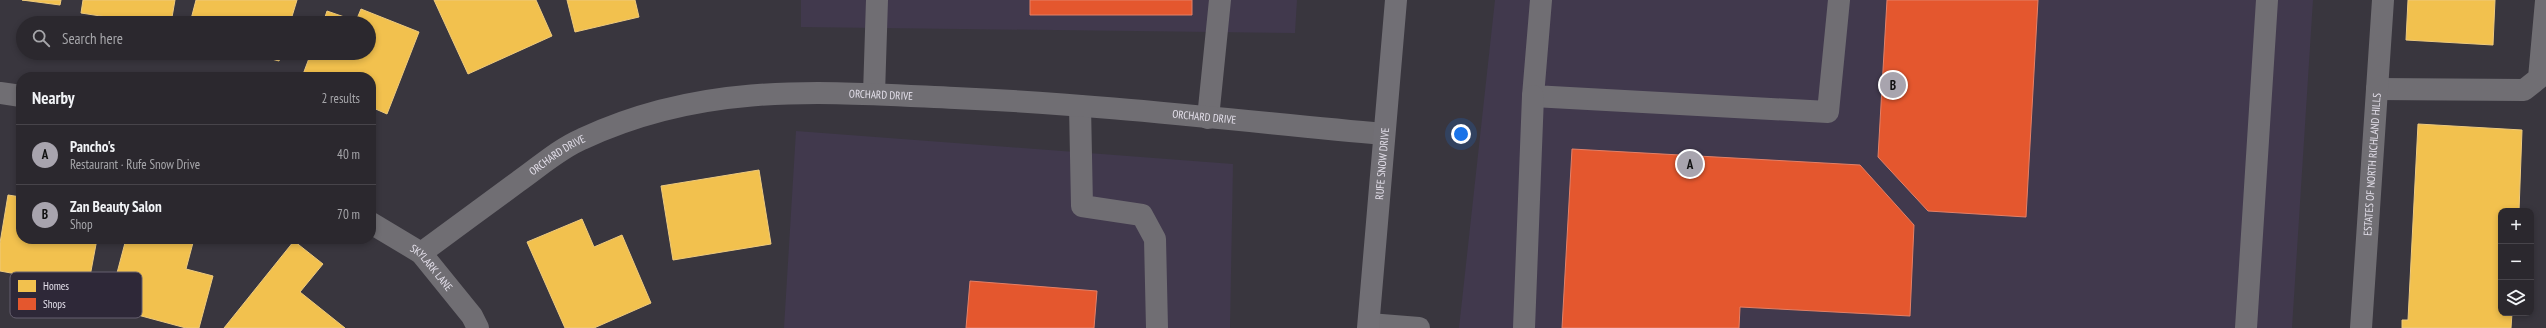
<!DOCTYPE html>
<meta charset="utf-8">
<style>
body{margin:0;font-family:"PT Sans Narrow",sans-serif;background:#37343a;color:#f1f3f6}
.controls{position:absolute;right:12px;bottom:12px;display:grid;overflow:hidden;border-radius:8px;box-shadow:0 2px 6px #0003}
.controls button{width:36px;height:36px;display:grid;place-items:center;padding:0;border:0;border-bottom:1px solid #47444a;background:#2b282e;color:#f1f3f6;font:20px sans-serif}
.you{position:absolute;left:1461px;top:134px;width:14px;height:14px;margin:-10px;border:3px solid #fff;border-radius:50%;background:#1a73e8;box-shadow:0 0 0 6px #1a73e833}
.badge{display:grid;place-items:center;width:26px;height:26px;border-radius:50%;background:#a8a4ae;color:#111;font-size:13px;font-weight:700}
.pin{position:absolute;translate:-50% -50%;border:2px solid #fff;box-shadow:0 1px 4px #0006}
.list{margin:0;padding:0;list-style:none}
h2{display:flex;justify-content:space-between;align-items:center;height:52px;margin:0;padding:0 16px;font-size:17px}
h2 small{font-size:13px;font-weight:400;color:#a6a6aa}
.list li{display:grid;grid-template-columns:26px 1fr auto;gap:12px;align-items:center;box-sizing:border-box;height:60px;padding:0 16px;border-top:1px solid #47444a}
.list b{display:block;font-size:15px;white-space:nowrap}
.list p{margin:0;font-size:13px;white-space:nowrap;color:#a6a6aa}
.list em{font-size:13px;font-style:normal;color:#a6a6aa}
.icon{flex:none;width:22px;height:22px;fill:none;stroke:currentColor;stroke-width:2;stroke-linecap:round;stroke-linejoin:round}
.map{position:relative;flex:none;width:2546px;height:328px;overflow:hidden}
.search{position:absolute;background:#2b282e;box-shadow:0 2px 6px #0003;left:16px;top:16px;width:360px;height:44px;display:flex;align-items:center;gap:10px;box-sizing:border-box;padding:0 14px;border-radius:22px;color:#a6a6aa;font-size:15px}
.panel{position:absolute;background:#2b282e;box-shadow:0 2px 6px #0003;left:16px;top:72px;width:360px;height:172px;border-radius:16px}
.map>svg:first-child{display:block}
.built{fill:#41394d}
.homes{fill:#f2c14e;stroke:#eeca7d}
.shops{fill:#e4572e;stroke:#e48067}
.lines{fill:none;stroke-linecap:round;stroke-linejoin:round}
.minor{stroke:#706e73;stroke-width:22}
.major{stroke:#716f75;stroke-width:22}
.labels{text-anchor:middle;stroke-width:4;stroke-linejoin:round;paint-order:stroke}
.street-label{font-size:11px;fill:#e4e0eb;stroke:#2e2838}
.key{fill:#2e2838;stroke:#655f6e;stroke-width:1}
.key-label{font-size:11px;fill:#e4e0eb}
</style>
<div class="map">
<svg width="2546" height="328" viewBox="0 0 2546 328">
<rect width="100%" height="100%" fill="#39363e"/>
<path class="built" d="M801,0H1297L1295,33L801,27Z
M1495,0H2313L2292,328H1459Z
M796,131L1233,164L1230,328H784Z"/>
<path class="homes" d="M22,0H61L60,5Z
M83,0H175L171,23H146L81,13Z
M196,0H297L290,23H190Z
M434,0H536L552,36L468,74Z
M567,0H635L639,17L575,32Z
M2408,0H2495L2493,45L2406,40Z
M361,9L419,32L387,114L371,107V77H302L311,53H369V23H323L327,11L356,21Z
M249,53H282L279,61Z
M2418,124L2522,130L2519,211H2501V313H2512L2511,328H2402V320H2408Z
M759,170L771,244L673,260L661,186Z
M8,195L21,197V239H97L88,287L0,271V243Z
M582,219L594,247L622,235L651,303L594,328H565L527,242Z
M126,239H194L186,269L213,276L199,328H186L108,307Z
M294,241L323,264L300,292L345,328H224Z"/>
<path class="shops" d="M1030,0H1192V15H1030Z
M1887,0H2038L2026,217L1928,211L1878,157Z
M1572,149L1860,165L1914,225L1910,316L1740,307L1739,328H1562Z
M970,281L1097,291L1094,328H966Z"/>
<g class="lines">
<g class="minor">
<path d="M1541,0L1533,96L1828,112L1839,0"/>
<path d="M2377,89L2524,90L2539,78L2546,1"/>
<path d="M0,93L21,96"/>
<path d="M874,94L877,0"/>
<path d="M1080,106L1082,206L1142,215L1155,239L1157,328"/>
<path d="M1208,118L1220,0"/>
<path id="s1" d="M371,223L421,253L472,316L478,328"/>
<path id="s2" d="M421,253C454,229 486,205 519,181C539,167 559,149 582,139C706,81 823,92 955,98C1098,104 1241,121 1383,134"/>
<path d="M1369,324L1419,328"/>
<path d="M1524,328L1533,96"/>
<path d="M2246,328L2267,0"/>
<path id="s3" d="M2361,328L2383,0"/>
</g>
<path class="major" id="s4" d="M1368,328L1396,0"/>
</g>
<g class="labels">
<g class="street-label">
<text dy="4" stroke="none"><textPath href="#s2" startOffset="503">ORCHARD DRIVE</textPath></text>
<text dy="4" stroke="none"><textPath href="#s2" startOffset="827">ORCHARD DRIVE</textPath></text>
<text dy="4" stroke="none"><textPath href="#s2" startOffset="168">ORCHARD DRIVE</textPath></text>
<text dy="4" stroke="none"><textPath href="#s4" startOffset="165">RUFE SNOW DRIVE</textPath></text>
<text dy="4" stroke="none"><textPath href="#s3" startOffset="164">ESTATES OF NORTH RICHLAND HILLS</textPath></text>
<text dy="4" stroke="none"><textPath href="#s1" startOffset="76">SKYLARK LANE</textPath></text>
</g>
</g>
<rect x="10" y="272" width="132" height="46" rx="6" class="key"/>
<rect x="18" y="280" width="18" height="12" fill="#f2c14e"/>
<rect x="18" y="298" width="18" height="12" fill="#e4572e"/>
<g class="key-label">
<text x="43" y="290">Homes</text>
<text x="43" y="308">Shops</text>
</g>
</svg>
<div class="controls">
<button>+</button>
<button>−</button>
<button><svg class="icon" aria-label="layers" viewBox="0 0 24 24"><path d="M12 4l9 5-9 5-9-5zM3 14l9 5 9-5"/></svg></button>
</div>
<div class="you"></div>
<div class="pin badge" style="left:1690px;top:164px">A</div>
<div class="pin badge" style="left:1893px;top:85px">B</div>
<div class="search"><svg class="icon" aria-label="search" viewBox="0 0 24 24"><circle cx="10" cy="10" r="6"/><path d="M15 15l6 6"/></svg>Search here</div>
<section class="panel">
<h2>Nearby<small>2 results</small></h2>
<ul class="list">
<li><span class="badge">A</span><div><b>Pancho's</b><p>Restaurant · Rufe Snow Drive</p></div><em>40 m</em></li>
<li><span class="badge">B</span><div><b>Zan Beauty Salon</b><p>Shop</p></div><em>70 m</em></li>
</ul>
</section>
</div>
